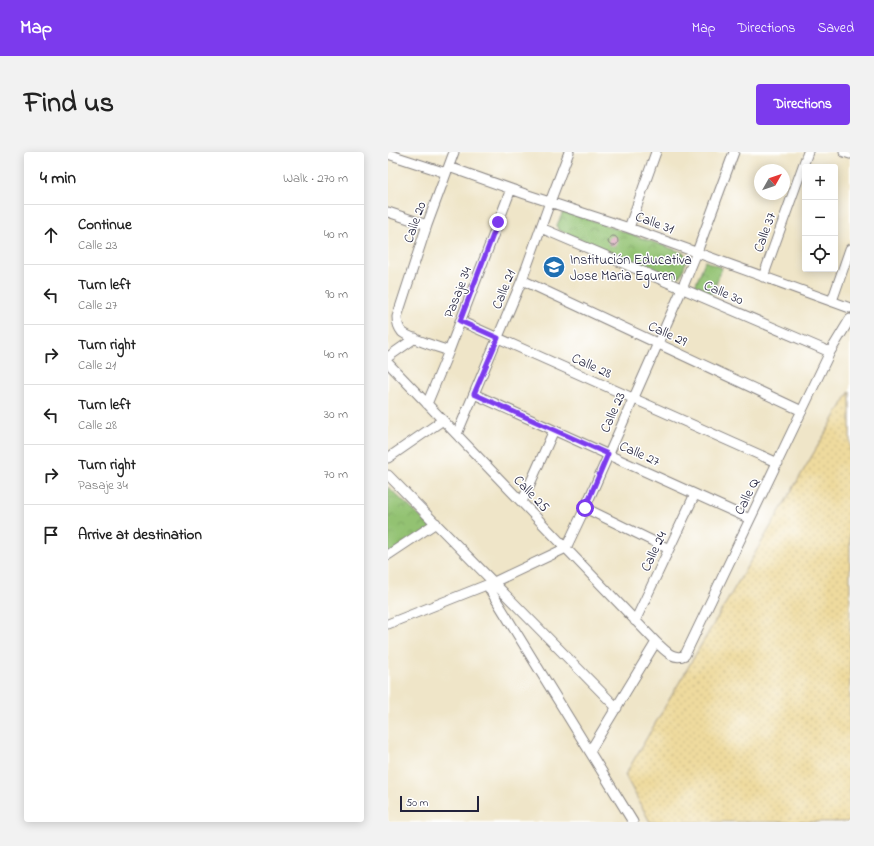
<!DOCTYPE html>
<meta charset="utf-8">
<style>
body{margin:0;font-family:"Indie Flower",sans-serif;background:#f2f2f2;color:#222}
.controls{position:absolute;right:12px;top:12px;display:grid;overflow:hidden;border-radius:4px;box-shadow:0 2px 10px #0003}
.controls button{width:36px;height:36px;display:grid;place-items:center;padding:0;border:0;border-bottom:1px solid #e0e0e0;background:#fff;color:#222;font:20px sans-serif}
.compass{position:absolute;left:366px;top:12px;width:36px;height:36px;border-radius:50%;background:#fff;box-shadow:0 2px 10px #0003;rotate:50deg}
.scale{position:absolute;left:12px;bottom:10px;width:79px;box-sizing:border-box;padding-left:4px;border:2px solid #22223b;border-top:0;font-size:11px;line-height:14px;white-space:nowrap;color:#22223b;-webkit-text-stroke:3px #fff;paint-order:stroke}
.stop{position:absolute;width:12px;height:12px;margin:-9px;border:3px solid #7c3aed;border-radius:50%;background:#fff}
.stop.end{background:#7c3aed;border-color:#fff;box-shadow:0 1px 4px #0008}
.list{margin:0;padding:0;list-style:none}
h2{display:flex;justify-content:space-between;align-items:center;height:52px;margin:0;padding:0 16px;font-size:17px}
h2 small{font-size:13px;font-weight:400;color:#767676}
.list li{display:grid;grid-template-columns:26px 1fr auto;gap:12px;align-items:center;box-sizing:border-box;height:60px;padding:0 16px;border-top:1px solid #e0e0e0}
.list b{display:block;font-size:15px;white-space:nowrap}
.list p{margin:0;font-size:13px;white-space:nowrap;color:#767676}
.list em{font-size:13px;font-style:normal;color:#767676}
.icon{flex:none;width:22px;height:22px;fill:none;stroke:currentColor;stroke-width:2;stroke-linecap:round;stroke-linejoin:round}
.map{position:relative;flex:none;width:462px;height:670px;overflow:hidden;border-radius:4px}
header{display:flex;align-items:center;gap:24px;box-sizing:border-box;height:56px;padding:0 20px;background:#7c3aed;color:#fff}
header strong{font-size:19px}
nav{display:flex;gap:22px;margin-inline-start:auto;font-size:14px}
.intro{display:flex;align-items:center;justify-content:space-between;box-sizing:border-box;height:96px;padding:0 24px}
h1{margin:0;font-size:28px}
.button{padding:10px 18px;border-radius:4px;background:#7c3aed;color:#fff;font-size:14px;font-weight:700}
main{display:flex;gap:24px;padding:0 24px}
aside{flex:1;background:#fff;border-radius:4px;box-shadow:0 2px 10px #0003}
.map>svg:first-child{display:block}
.sand{fill:url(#sand-dots);stroke:#887e6c}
.park{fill:url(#park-crowns);stroke:#5a7256}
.building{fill:url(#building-back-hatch)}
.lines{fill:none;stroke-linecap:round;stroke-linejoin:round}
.minor-casing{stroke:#888482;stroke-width:11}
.minor{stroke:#fff;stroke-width:9}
.route{stroke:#7c3aed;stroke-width:5}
.labels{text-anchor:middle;stroke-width:3;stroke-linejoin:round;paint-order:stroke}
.street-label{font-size:14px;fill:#22223b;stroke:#fff}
.poi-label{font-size:14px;fill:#22223b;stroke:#fff;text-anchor:start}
</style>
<header>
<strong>Map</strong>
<nav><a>Map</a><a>Directions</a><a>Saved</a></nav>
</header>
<div class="intro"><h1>Find us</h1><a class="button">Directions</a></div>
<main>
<aside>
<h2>4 min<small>Walk · 270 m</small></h2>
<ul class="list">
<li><svg class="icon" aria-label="ahead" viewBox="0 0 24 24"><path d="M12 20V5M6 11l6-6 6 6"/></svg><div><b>Continue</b><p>Calle 23</p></div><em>40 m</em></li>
<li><svg class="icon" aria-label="left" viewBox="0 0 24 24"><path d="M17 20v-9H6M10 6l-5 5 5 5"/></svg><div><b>Turn left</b><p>Calle 27</p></div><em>90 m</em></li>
<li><svg class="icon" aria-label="right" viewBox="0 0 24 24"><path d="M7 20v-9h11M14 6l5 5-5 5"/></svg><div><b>Turn right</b><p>Calle 21</p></div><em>40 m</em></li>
<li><svg class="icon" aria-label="left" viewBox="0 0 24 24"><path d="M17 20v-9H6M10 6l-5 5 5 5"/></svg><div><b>Turn left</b><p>Calle 28</p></div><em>30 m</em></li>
<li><svg class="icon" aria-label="right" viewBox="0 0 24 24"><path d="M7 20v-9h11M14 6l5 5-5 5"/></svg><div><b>Turn right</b><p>Pasaje 34</p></div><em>70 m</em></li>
<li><svg class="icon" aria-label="arrive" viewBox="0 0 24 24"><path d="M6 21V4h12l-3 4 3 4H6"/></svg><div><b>Arrive at destination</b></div></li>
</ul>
</aside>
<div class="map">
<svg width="462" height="670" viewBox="0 0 462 670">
<defs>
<pattern id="sand-dots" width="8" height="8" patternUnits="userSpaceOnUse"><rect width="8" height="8" fill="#eeda9e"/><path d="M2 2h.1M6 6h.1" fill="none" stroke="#ccbb89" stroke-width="1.8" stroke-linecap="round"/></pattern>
<pattern id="park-crowns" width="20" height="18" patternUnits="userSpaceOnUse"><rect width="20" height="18" fill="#93c272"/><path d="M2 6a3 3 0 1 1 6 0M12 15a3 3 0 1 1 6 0" fill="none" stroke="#7ea664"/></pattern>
<pattern id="building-back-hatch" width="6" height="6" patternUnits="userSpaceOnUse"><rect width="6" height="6" fill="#dfa9be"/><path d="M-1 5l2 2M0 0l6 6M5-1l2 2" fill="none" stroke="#bf91a4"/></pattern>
</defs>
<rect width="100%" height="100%" fill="#fff"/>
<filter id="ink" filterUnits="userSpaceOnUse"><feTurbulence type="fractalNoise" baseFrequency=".025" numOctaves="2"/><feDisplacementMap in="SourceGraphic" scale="8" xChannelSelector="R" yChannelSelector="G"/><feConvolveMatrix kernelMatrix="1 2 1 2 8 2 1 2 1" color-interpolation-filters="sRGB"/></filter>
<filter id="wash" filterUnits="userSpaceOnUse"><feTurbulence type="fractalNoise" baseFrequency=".012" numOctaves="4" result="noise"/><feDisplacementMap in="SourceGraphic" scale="16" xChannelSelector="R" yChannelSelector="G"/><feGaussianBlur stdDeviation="0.9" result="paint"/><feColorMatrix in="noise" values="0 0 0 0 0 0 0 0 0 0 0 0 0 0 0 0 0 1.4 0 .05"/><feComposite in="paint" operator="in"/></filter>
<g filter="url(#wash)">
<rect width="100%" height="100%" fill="#efe5c8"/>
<path class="sand" d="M462,239V670H262L237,623Z"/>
<path class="park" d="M178,59L296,101L299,107C296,114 294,127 285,128L170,78L169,73L175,60Z
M317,109L334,116L324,143L306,137Z
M0,335L44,376L0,405Z"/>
<g id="blocks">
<path class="building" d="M220 89a5 5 0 1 1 10 0a5 5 0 1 1-10 0Z"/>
</g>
</g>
<g filter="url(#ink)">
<use href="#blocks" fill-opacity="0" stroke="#888482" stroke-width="1"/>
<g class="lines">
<g class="minor-casing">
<path id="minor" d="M456,0L462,2
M0,2L58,21
M61,15L137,42L241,76L462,156
M0,60L39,73
M153,76L442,200
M241,76L268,0
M375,125L420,0
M134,128L414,259
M444,149L462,97
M72,169L390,311
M61,199C50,195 22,187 14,180C10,175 9,171 9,165L39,73L66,0
M0,205L27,186
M0,211L268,490C277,498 285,509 297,503L442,200L462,167
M86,242L362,367
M39,252L61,199L123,37
M69,282L134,128L162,50L181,0
M0,306L55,268
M0,323L229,556
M134,350L166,278
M197,356L281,397
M0,403L48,371
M99,433L245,670
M247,469L307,342
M0,472L106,430L178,396L197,356L294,137L309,100L346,0
M202,599L268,490"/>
</g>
<use href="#minor" class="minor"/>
</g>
</g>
<g class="lines" filter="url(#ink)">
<path class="route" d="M110,70L72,169L110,186L86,242L220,302L197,356"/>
</g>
<defs>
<g id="school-disc" transform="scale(1.15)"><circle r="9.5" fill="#1f6fb2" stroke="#fff"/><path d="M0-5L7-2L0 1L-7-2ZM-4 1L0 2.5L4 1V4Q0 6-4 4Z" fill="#fff"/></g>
</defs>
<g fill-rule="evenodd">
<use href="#school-disc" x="166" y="115"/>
</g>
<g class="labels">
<g class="street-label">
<text transform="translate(26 70) rotate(-71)" y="5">Calle 20</text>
<text transform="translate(267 70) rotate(20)" y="5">Calle 31</text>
<text transform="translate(376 80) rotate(-70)" y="5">Calle 37</text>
<text transform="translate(115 137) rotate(-68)" y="5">Calle 21</text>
<text transform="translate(69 140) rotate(-69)" y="5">Pasaje 34</text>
<text transform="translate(336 140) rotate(23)" y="5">Calle 30</text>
<text transform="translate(280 181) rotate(25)" y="5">Calle 29</text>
<text transform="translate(204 213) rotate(24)" y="5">Calle 28</text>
<text transform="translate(224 260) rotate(-66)" y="5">Calle 23</text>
<text transform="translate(252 301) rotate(24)" y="5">Calle 27</text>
<text transform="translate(144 341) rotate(46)" y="5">Calle 25</text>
<text transform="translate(358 344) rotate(-64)" y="5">Calle Q</text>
<text transform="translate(265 399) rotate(-65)" y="5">Calle 24</text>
</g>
<g class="poi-label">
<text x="182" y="112">Institución Educativa<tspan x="182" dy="16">Jose Maria Eguren</tspan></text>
</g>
</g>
</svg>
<div class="controls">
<button>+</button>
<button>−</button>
<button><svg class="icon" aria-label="locate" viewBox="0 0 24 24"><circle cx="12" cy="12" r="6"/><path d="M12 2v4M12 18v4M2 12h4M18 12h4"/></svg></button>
</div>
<svg class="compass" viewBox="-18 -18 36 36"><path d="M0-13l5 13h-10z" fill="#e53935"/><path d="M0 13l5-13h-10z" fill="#767676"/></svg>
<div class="scale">50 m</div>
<div class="stop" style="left:197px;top:356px"></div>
<div class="stop end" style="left:110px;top:70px"></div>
</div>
</main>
